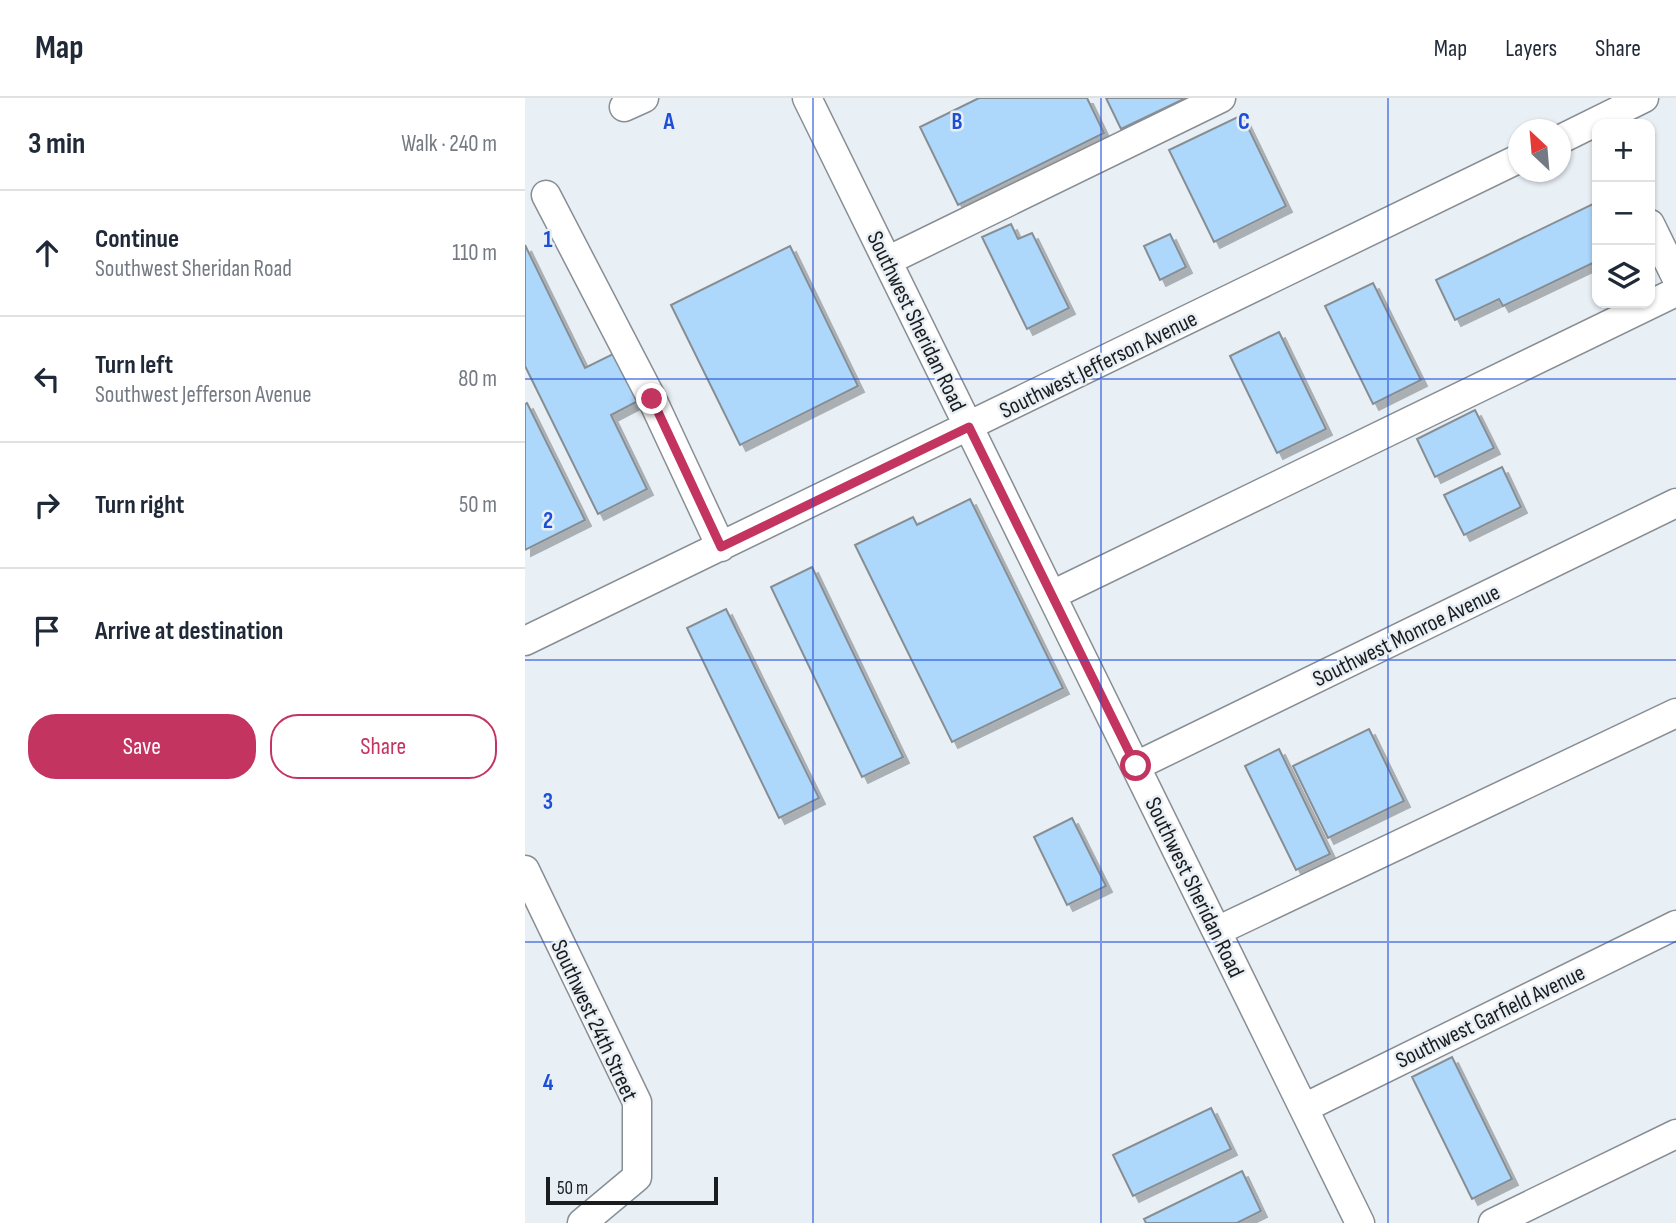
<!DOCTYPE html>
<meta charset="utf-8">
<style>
body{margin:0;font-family:"Sofia Sans Condensed",sans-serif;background:#f2f2f3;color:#1f2937}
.controls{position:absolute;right:21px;top:21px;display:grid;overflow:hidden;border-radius:14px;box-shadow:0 2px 5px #0004}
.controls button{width:63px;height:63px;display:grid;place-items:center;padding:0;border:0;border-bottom:2px solid #e0e1e3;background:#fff;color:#1f2937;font:35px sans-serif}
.compass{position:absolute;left:983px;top:21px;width:63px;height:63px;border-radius:50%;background:#fff;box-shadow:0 2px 5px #0004;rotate:334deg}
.scale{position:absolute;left:21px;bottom:18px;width:172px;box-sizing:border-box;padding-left:7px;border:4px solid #1a1c1e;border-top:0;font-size:19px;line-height:24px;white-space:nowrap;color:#1a1c1e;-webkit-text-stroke:5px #e8eff5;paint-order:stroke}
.stop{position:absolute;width:21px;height:21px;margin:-16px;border:5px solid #c33460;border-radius:50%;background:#fff}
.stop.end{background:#c33460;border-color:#fff;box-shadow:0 2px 7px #0008}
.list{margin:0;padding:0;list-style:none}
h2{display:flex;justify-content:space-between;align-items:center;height:91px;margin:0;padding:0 28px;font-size:30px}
h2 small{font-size:23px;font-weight:400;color:#747a83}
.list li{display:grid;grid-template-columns:46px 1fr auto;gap:21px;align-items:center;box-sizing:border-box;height:126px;padding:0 28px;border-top:2px solid #e0e1e3}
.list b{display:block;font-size:26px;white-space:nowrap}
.list p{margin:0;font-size:23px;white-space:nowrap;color:#747a83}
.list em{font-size:23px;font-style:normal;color:#747a83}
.actions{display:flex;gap:14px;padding:21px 28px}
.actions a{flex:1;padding:16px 0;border:2px solid #c33460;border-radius:28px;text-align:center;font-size:24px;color:#c33460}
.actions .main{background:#c33460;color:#fff}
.icon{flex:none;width:38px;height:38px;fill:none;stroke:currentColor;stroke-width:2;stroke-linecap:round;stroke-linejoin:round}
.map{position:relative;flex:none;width:1151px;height:1125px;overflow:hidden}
header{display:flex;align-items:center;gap:42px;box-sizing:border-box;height:98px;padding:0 35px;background:#fff;border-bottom:2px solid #e0e1e3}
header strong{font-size:33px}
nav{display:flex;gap:38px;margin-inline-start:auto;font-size:24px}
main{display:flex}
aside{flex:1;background:#fff}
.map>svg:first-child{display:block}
.building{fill:#add7fb;stroke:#878e93;stroke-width:2;filter:url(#shadow)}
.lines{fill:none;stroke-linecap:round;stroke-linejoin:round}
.minor-casing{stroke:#888e94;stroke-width:31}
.minor{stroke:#fff;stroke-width:28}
.route{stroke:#c33460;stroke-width:9}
.grid{fill:none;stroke:#1d4ed8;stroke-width:2;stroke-opacity:0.55}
.labels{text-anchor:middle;stroke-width:5;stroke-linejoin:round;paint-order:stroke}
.street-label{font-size:23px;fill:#1a1c1e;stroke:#e8eff5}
.grid-label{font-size:23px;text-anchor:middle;font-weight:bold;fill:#1d4ed8;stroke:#e8eff5;stroke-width:5;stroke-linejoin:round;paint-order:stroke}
</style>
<header>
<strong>Map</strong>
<nav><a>Map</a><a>Layers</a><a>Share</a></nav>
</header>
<main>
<aside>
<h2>3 min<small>Walk · 240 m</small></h2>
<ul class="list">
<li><svg class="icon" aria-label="ahead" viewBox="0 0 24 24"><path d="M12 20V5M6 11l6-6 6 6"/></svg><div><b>Continue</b><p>Southwest Sheridan Road</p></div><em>110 m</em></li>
<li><svg class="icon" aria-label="left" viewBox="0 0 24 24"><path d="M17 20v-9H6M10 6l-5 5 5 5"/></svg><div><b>Turn left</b><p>Southwest Jefferson Avenue</p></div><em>80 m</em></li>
<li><svg class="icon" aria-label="right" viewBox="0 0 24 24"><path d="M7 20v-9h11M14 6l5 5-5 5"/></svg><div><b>Turn right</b></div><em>50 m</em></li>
<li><svg class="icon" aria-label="arrive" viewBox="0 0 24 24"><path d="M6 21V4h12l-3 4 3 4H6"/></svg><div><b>Arrive at destination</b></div></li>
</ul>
<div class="actions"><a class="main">Save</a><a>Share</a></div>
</aside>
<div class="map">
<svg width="1151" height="1125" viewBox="0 0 1151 1125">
<defs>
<filter id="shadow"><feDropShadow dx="6" dy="6" stdDeviation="0" flood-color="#0004"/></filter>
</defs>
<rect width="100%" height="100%" fill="#e8eff5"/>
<path class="building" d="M454,0H562L579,35L433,107L395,29Z
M581,0H661L596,31Z
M717,17L761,108L689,144L644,52Z
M1072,104V163L978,208L974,201L930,222L911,182Z
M486,126L493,141L507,135L544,210L502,231L457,139Z
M645,136L661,169L635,182L619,148Z
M0,147L60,270L90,255L113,303L86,317L122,391L73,416L0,268Z
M265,148L333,288L215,347L146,207Z
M848,185L896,282L848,306L800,208Z
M754,234L801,331L752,355L705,258Z
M2,305L60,422L0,452V306Z
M950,312L969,350L910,379L892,341Z
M977,369L996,409L939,437L919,397Z
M445,401L538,590L427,644L330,447L388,419L392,427Z
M287,469L378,659L337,679L246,489Z
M201,511L294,700L254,720L162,530Z
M844,631L879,703L803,740L768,668Z
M754,651L805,756L771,772L720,668Z
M547,720L581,788L542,807L509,739Z
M927,959L987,1081L947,1101L887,979Z
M686,1010L706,1051L608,1098L588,1057Z
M717,1073L736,1113L712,1125H621L619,1121Z"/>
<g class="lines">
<g class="minor-casing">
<path id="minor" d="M282,0L835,1125
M99,9L119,0
M1036,41L1119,0
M21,97L127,301L196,449
M1125,126L1151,179
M362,163L696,0
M527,497L1151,194
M0,543L993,61
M611,668L1151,405
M0,772L112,1004V1079L57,1125
M692,833L1151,615
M779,1010L1151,827
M968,1125L1151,1036"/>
</g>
<use href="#minor" class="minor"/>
</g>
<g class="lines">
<path class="route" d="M127,301L196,449L444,329L611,668"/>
</g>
<path class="grid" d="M288,0V1125M576,0V1125M863,0V1125M0,281H1151M0,562H1151M0,844H1151"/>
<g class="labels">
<g class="street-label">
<text transform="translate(392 223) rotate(64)" y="8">Southwest Sheridan Road</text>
<text transform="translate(573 266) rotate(-26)" y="8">Southwest Jefferson Avenue</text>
<text transform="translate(881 537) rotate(-26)" y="8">Southwest Monroe Avenue</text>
<text transform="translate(670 789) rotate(64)" y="8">Southwest Sheridan Road</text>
<text transform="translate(965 918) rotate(-26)" y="8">Southwest Garfield Avenue</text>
<text transform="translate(70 922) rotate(65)" y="8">Southwest 24th Street</text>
</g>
</g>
<g class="grid-label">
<text x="144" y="31">A</text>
<text x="432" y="31">B</text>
<text x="719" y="31">C</text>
<text x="23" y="149">1</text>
<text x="23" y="430">2</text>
<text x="23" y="711">3</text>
<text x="23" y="992">4</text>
</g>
</svg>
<div class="controls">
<button>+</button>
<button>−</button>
<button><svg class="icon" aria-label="layers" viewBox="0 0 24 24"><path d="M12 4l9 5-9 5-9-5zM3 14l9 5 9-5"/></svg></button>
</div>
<svg class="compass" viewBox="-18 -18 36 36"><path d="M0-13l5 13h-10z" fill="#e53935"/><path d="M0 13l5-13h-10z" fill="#747a83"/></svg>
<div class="scale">50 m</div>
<div class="stop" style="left:611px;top:668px"></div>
<div class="stop end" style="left:127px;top:301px"></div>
</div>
</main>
